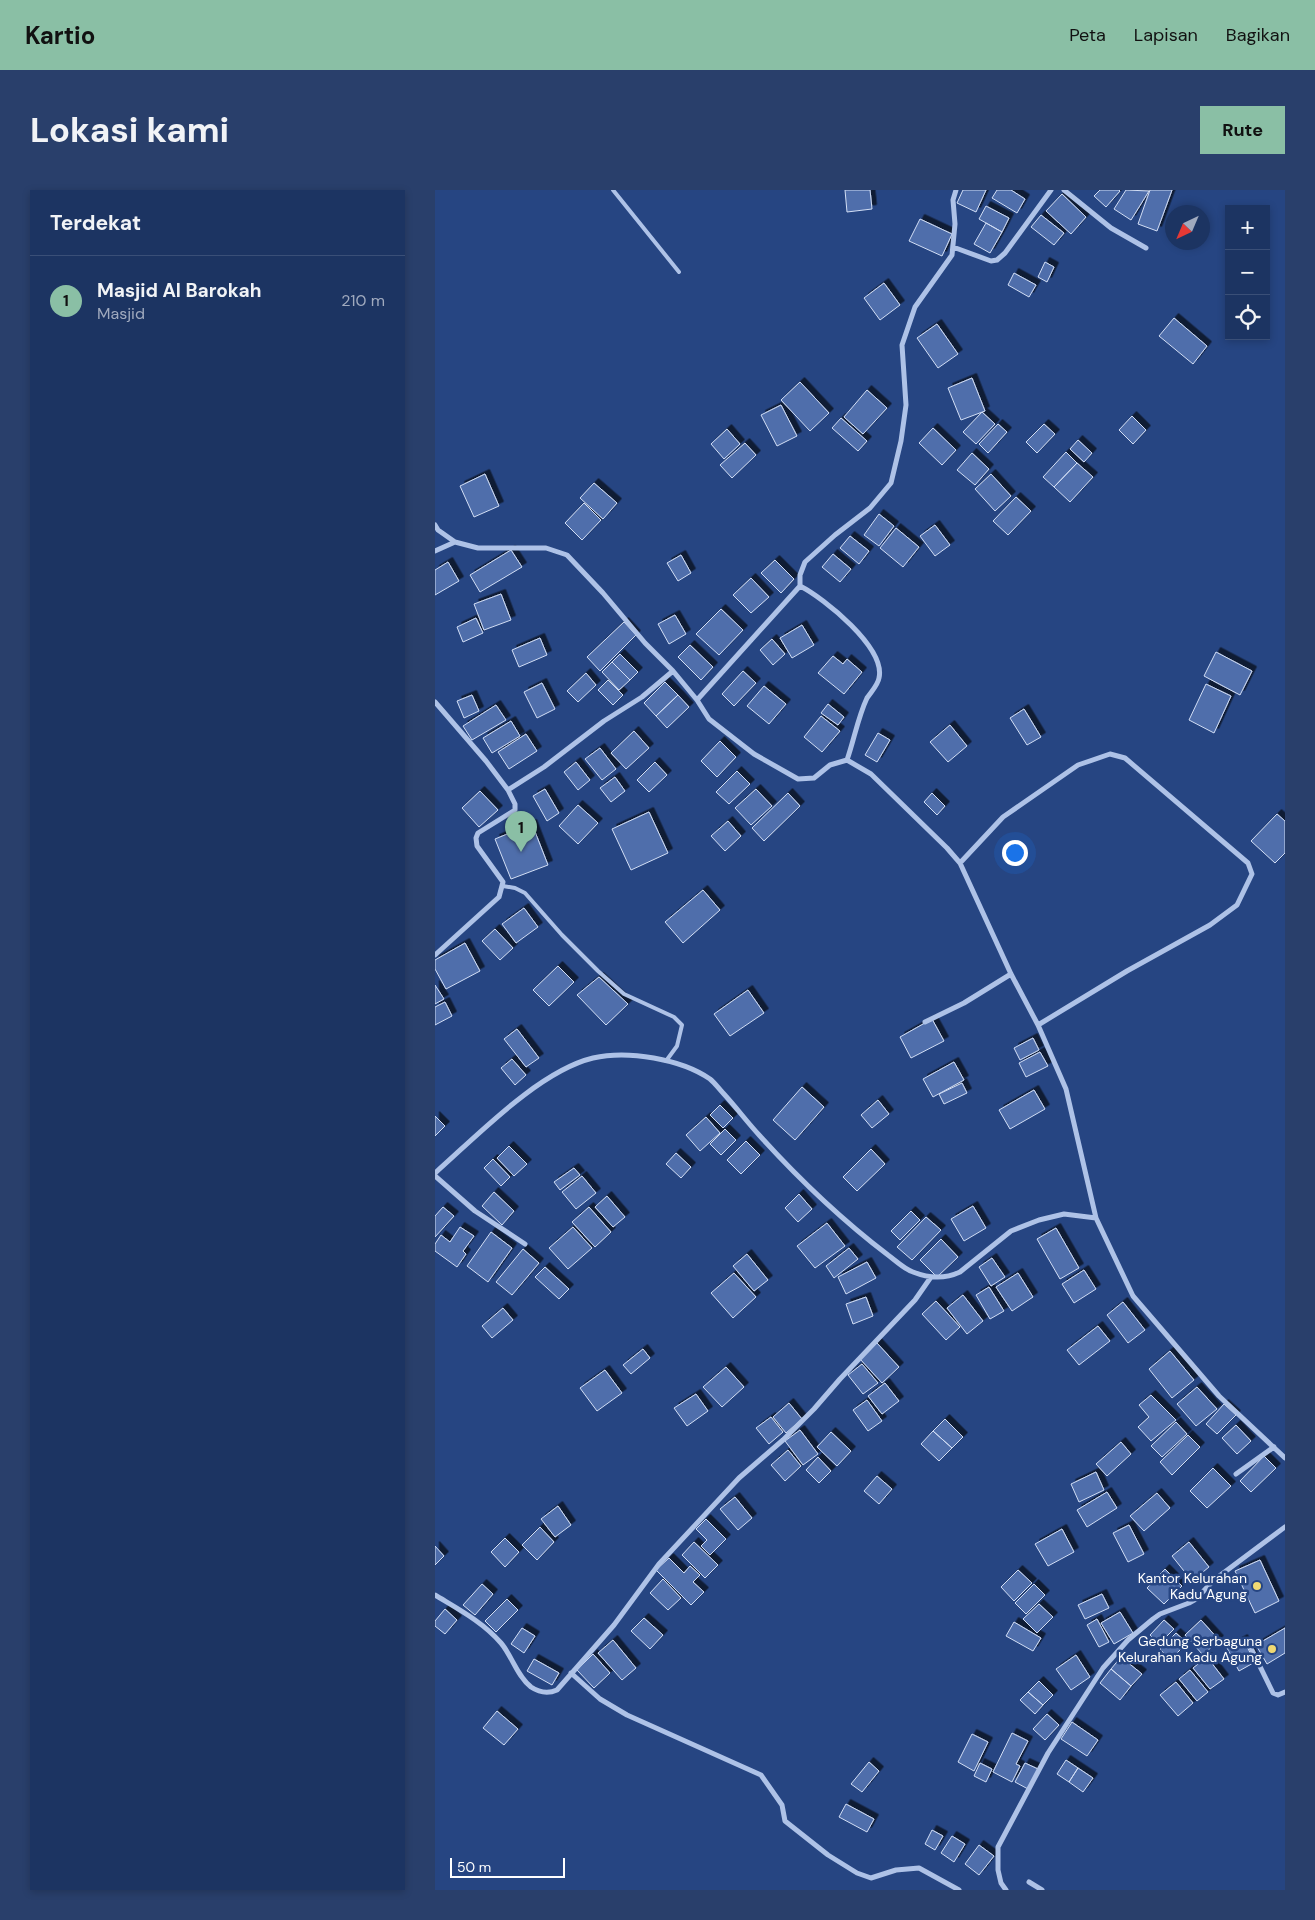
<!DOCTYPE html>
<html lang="id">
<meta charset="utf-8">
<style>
body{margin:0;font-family:"DM Sans",sans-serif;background:#293f6b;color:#f1f3f6}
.controls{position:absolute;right:15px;top:15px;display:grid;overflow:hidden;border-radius:0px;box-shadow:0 2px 8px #0003}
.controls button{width:45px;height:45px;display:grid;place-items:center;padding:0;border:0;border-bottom:1px solid #3a4f77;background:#1c3462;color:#f1f3f6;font:25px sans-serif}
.compass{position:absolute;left:730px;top:15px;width:45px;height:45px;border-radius:50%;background:#1c3462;box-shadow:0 2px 8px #0003;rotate:224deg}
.scale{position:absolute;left:15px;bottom:12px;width:115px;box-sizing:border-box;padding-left:5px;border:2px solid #fff;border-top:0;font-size:14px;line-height:18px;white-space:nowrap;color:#fff;-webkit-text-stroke:4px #264582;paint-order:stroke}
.you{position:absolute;left:579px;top:662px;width:18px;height:18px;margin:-12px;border:4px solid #fff;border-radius:50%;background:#1a73e8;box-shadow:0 0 0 8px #1a73e833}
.badge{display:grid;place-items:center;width:32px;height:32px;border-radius:50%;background:#8abfa5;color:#111;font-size:16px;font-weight:700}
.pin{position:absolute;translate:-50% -41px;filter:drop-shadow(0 1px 2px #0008)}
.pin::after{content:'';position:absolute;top:26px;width:18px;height:15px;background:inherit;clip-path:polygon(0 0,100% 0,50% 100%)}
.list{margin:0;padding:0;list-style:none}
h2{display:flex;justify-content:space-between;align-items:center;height:65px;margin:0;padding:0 20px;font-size:21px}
h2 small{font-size:16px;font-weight:400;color:#a0aabe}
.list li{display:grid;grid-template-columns:32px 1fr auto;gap:15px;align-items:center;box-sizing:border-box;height:90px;padding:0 20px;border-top:1px solid #3a4f77}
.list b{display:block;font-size:19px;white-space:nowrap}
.list p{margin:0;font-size:16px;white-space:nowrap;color:#a0aabe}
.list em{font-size:16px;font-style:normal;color:#a0aabe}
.icon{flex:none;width:28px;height:28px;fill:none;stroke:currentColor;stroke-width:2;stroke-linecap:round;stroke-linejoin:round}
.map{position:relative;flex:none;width:850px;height:1700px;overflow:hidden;border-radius:0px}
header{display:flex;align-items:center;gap:30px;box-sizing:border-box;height:70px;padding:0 25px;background:#8abfa5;color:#111}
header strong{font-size:24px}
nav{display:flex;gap:28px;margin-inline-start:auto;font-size:18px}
.intro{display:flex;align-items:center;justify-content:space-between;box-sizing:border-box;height:120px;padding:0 30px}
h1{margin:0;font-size:35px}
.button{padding:12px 22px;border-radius:0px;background:#8abfa5;color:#111;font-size:18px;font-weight:700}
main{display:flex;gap:30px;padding:0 30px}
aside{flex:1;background:#1c3462;border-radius:0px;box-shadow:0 2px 8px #0003}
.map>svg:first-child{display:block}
.building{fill:#4f6eab;stroke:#d2def5;filter:url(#shadow)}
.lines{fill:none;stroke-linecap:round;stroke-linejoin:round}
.service{stroke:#aec2e7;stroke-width:4}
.minor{stroke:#aec2e7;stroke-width:5}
.poi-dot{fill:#f0d973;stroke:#264582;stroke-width:2}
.labels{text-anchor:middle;stroke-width:5;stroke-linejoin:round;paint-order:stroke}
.poi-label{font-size:14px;fill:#fff;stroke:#264582;text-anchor:end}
</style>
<header>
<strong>Kartio</strong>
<nav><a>Peta</a><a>Lapisan</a><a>Bagikan</a></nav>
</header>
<div class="intro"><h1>Lokasi kami</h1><a class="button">Rute</a></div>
<main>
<aside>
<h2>Terdekat<small></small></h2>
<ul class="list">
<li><span class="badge">1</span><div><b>Masjid Al Barokah</b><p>Masjid</p></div><em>210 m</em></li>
</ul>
</aside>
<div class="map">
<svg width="850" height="1700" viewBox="0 0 850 1700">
<defs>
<filter id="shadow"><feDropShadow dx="4.5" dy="-4.5" stdDeviation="0" flood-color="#0009"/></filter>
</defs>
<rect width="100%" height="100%" fill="#264582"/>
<path class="building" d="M410,0H435L437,19L412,22Z
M528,0H551L541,22L522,13Z
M562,0H576L590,9L582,23L557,8Z
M665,0H684L685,1L671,17L659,6Z
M691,0L714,1L696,30L679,19Z
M715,0H737L722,41L703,34Z
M627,4L651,27L636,44L611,21Z
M551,16L574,28L567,42L544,29Z
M606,25L629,43L619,55L596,37Z
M485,29L517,44L507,66L474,51Z
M551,33L567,42L555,63L539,54Z
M610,72L619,77L612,92L603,87Z
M579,83L601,95L594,107L573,95Z
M449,93L465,115L445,130L429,108Z
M739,128L772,156L758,174L724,146Z
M502,134L523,164L503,178L482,148Z
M537,188L550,221L526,230L513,198Z
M365,192L394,223L375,241L346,210Z
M432,200L452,218L428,244L409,227Z
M346,215L362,246L342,256L326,225Z
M547,222L560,234L541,254L528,242Z
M697,226L711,240L698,254L684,240Z
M406,228L432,251L423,261L397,238Z
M563,234L572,242L553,263L544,254Z
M609,234L620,244L602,263L591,252Z
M498,238L521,260L507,275L484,253Z
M292,239L305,254L289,269L276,254Z
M643,250L657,263L649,272L635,259Z
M310,253L321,265L297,288L285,275Z
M631,262L642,273L619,297L608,287Z
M537,263L554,279L540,295L522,280Z
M642,273L658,287L635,312L619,297Z
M50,284L64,316L39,327L25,296Z
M556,284L576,306L560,321L540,299Z
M159,293L182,313L168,329L145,308Z
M581,307L596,321L573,345L558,331Z
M149,313L166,330L147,350L130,333Z
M444,324L459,336L444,356L429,345Z
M500,335L515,355L500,366L485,346Z
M461,338L484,357L468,377L445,358Z
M415,346L434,361L424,374L405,358Z
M76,360L87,377L45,402L35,385Z
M398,364L416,379L405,392L387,377Z
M246,365L256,383L243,391L232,373Z
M340,370L359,389L346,403L326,383Z
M13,372L24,391L0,405V380Z
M316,388L334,407L316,423L298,405Z
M66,404L76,430L49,440L39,414Z
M286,419L308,440L284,465L261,444Z
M240,425L251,444L234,454L223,434Z
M41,428L48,443L28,452L22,437Z
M189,432L201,445L165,481L152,467Z
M367,435L379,455L357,468L345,448Z
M105,448L112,465L84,477L77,460Z
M337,449L350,464L338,475L325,460Z
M255,455L278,477L266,490L243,467Z
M781,462L817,481L805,505L769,486Z
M185,464L203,482L195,490L177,472Z
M398,466L408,474L412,469L427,482L409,504L383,483Z
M177,472L195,490L184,500L167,482Z
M308,481L321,493L299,516L287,504Z
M151,483L161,495L143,512L132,501Z
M173,490L188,505L178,515L163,500Z
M230,492L243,505L221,526L209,513Z
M107,493L120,519L102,528L89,502Z
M771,494L796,506L779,543L754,530Z
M329,496L351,514L334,534L312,516Z
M37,505L44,521L29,528L22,511Z
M243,505L254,517L232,538L221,526Z
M393,514L409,527L403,535L386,523Z
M61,515L71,530L37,550L28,536Z
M589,519L606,547L592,555L575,528Z
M386,526L405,541L387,562L369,547Z
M76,531L85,546L57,563L48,548Z
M515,535L532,556L513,572L495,552Z
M199,541L214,558L191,579L176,563Z
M443,543L455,550L442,572L430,565Z
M91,544L102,561L74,579L63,562Z
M285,551L301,567L282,587L266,571Z
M165,558L181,579L167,590L150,569Z
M141,572L155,590L143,600L129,582Z
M220,572L232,585L214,602L202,590Z
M302,581L315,594L294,614L281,602Z
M180,587L190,601L176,612L165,598Z
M110,599L124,623L112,631L98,606Z
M321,599L337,616L316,635L300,618Z
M45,601L63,620L44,637L27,618Z
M353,603L365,616L329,651L317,638Z
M497,603L510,616L502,625L489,612Z
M143,615L163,633L143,654L124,636Z
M214,622L233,663L196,680L177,639Z
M842,624L850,631V663L840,673L816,651Z
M293,631L306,646L290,661L276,646Z
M97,634L113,675L76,689L60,649Z
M268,700L285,720L248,753L230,732Z
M89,718L103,737L81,753L67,734Z
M60,739L78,758L65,770L47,751Z
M30,753L45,781L11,799L0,779V770Z
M123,776L139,792L114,816L98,800Z
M164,787L193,814L171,835L142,805Z
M0,795L9,809L0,814Z
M313,800L329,823L295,846L279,824Z
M10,812L17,826L0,835V817Z
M497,829L509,851L476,868L465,847Z
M82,839L104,868L91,877L69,849Z
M598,848L604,860L585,870L579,858Z
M605,862L613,876L591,887L584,873Z
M77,869L91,885L80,895L66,878Z
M519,872L529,890L498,907L488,889Z
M527,893L532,903L509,914L504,904Z
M367,897L389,917L360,950L338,930Z
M599,900L610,919L575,939L564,920Z
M443,910L454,924L437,938L426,925Z
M285,915L298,928L288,938L275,925Z
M0,926L10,936L0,946Z
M271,927L285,943L265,961L251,945Z
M290,939L301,950L286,965L275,954Z
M311,951L325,965L306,984L292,970Z
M74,956L92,974L79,986L62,968Z
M436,959L450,974L422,1001L408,987Z
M241,963L256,977L246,988L231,974Z
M58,969L75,987L66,996L49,978Z
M139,978L145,985L125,1000L119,992Z
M147,986L161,1003L141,1019L127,1002Z
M59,1002L79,1021L67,1035L47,1016Z
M364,1004L377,1019L363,1032L350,1018Z
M172,1006L190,1027L178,1037L160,1017Z
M538,1016L551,1038L529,1051L516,1029Z
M8,1017L19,1026L0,1047V1026Z
M154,1017L176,1042L160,1057L137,1032Z
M476,1021L485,1030L465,1050L456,1041Z
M491,1027L506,1040L477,1070L462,1057Z
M392,1033L410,1056L380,1078L362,1056Z
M25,1037L39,1046L28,1061L31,1064L22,1077L0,1061V1054L6,1045L15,1052Z
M138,1037L157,1058L133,1079L114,1058Z
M621,1038L644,1078L625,1089L602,1049Z
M56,1042L77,1058L53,1092L32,1076Z
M506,1049L523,1067L502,1087L485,1070Z
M414,1058L423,1069L399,1088L391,1076Z
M88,1059L104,1073L77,1105L61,1092Z
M312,1064L333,1090L319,1101L298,1076Z
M557,1068L570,1087L556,1096L544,1077Z
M432,1072L441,1088L411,1104L403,1087Z
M110,1077L134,1099L124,1109L100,1087Z
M649,1080L661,1099L639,1113L627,1094Z
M299,1083L321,1107L298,1128L276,1103Z
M583,1083L598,1107L577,1121L561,1097Z
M554,1097L569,1121L555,1129L541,1105Z
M528,1105L548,1131L532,1144L512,1118Z
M431,1107L438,1126L418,1134L411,1114Z
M501,1111L525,1137L511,1150L487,1124Z
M688,1112L710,1140L693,1153L672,1125Z
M68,1118L78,1130L57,1148L47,1136Z
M663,1136L675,1151L644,1175L632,1160Z
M442,1153L464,1177L447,1193L425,1169Z
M208,1159L215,1168L196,1184L188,1175Z
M735,1161L759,1190L737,1208L714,1179Z
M427,1174L443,1193L428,1204L413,1185Z
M291,1177L309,1197L287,1217L268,1197Z
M170,1180L187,1203L162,1221L145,1198Z
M450,1193L464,1211L447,1224L433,1206Z
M762,1197L782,1219L761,1236L742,1214Z
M261,1204L273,1221L252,1236L239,1218Z
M716,1205L741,1230L716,1251L703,1237L714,1227L704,1215Z
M432,1210L447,1231L433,1241L418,1220Z
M354,1213L367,1229L351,1243L338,1227Z
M789,1214L801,1225L782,1244L771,1234Z
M336,1227L348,1242L334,1254L321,1238Z
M510,1229L528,1247L517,1258L498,1241Z
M741,1232L752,1244L727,1267L716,1256Z
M801,1235L816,1251L802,1264L787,1248Z
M365,1240L383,1264L368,1275L350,1251Z
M498,1241L517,1258L504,1271L486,1254Z
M396,1242L416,1261L402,1276L382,1257Z
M753,1245L765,1257L737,1285L725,1272Z
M686,1252L696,1264L672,1286L661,1274Z
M353,1260L366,1276L350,1291L336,1275Z
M829,1266L841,1278L816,1302L805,1291Z
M383,1267L396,1281L384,1293L371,1280Z
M778,1278L796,1296L772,1318L755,1301Z
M661,1282L669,1300L644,1312L636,1294Z
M442,1286L457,1299L444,1314L429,1301Z
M672,1302L682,1318L652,1337L642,1320Z
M722,1303L735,1318L709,1341L695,1326Z
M300,1307L317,1328L303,1340L285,1319Z
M123,1316L136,1335L120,1347L106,1329Z
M271,1329L291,1349L275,1365L266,1356L272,1350L261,1339Z
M694,1335L709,1364L693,1372L678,1343Z
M105,1337L119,1352L102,1370L87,1355Z
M627,1339L639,1362L613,1376L600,1354Z
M70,1348L84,1362L70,1377L56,1362Z
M259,1352L283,1375L270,1388L247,1365Z
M754,1352L774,1377L757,1391L737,1366Z
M0,1356L9,1366L0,1375Z
M234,1368L249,1383L255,1376L265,1385L258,1392L269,1402L256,1415L221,1380Z
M825,1370L844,1411L820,1423L800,1381Z
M730,1379L747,1396L729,1414L712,1398Z
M583,1380L597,1393L579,1411L566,1397Z
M228,1389L246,1408L233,1420L215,1403Z
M47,1394L58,1404L40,1425L28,1415Z
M599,1394L610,1405L591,1424L580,1413Z
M667,1404L674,1418L650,1429L643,1415Z
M72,1409L83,1420L61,1442L50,1431Z
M604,1414L618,1427L602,1443L588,1429Z
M10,1419L22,1430L10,1444L0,1436V1431Z
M685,1422L698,1443L679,1454L666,1433Z
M209,1428L228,1445L215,1459L196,1441Z
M662,1429L674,1452L664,1457L652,1435Z
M729,1430L739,1439L724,1454L715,1445Z
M766,1430L784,1450L768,1465L750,1445Z
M579,1432L606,1448L598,1461L571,1446Z
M87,1438L100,1446L89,1463L76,1454Z
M850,1438V1463L832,1474L821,1455Z
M741,1443L752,1453L735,1470L725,1459Z
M808,1449L820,1472L804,1481L792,1458Z
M178,1450L201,1478L187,1490L163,1463Z
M158,1464L175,1483L159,1498L142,1480Z
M641,1465L655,1487L636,1500L621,1479Z
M686,1467L707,1484L696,1496L676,1479Z
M772,1467L789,1489L775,1499L758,1478Z
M99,1469L124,1483L117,1495L92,1481Z
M676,1479L696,1496L685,1510L665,1493Z
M755,1480L773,1502L762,1511L744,1489Z
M604,1491L618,1505L608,1515L593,1502Z
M741,1492L758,1513L743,1526L725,1505Z
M593,1502L608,1515L600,1524L585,1510Z
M62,1521L83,1539L69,1555L48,1538Z
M612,1524L624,1535L610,1550L598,1539Z
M637,1532L663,1550L652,1566L626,1549Z
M577,1543L593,1551L581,1574L585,1576L577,1592L558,1582Z
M537,1544L553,1552L539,1581L523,1572Z
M631,1570L643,1578L634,1592L622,1584Z
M434,1572L444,1581L427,1602L416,1594Z
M545,1573L557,1579L551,1592L539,1586Z
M590,1573L603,1579L593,1599L580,1592Z
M643,1578L658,1588L648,1602L634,1592Z
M411,1614L439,1629L432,1642L404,1627Z
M497,1640L508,1646L500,1660L490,1654Z
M517,1646L530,1654L519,1672L506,1663Z
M544,1655L559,1666L544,1685L530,1674Z"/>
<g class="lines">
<path class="service" d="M178,0L244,82
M68,696L80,698L90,703L127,745L163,781L189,804L239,827L247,835L242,856L231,871"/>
<path class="minor" d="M521,0L518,10L520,34L517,65L480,117L467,155L471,215L466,251L456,293L435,318L400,345L370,372L365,385V396C389,408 451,458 444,488C443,495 436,502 432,508C423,527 419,550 412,570L436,584L512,658L525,673L576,784L603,835L631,899L661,1028L698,1106L784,1206L850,1268
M629,0L676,38L711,58
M518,57L556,71L562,70L570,63L616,0
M0,335L3,340L20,352L43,358H111L132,365L168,403L210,453L238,481L262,510L274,529L319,564L363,589L379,588L395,575L412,570
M0,361L20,352
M262,510L365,396
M0,512L51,571L73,600
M525,673L568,627L643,575L675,564L690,568L813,673L817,684L802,715L775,735L692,781L603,835
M0,765L64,707L68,692L42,656L41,648L43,643L80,620V614L73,600L109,577L169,531L207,507L238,481
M490,832L529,813L576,784
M0,983C42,946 104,881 158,868C193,860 246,869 275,889C280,893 284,899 288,903C301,917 312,932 325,946C364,989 407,1030 453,1065C460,1070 469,1079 478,1082C493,1088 510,1089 525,1082L576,1041L604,1030L629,1024L661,1028
M0,986L40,1021L90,1054
M801,1284L839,1257
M0,1405C23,1419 48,1432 66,1453C77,1466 82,1486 96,1497C105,1503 113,1504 122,1500L179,1435L224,1374L304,1288L348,1250L379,1219L405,1189L480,1110L496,1087
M813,1452L838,1503L843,1505L850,1502
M136,1483L165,1509L192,1525L326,1585L347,1615L350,1631L393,1665L422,1683L436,1688L461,1680L484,1678L524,1700
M594,1692L607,1700
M571,1700L566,1693L563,1680V1657L613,1563L668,1478L693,1450L718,1429L725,1424L754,1413L761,1409L779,1390L850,1337"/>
</g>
<g class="poi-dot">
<circle cx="822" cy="1396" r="5"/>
<circle cx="837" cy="1459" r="5"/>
</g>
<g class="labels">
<g class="poi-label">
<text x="812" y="1393">Kantor Kelurahan<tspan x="812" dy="16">Kadu Agung</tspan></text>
<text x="827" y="1456">Gedung Serbaguna<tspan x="827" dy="16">Kelurahan Kadu Agung</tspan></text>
</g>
</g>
</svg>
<div class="controls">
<button>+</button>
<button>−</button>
<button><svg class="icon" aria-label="locate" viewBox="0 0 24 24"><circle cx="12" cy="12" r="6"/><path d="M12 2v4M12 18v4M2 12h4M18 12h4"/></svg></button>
</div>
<svg class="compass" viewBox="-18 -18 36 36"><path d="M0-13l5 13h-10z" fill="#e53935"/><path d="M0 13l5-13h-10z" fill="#a0aabe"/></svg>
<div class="scale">50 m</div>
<div class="you"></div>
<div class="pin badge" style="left:86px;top:662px">1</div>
</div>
</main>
